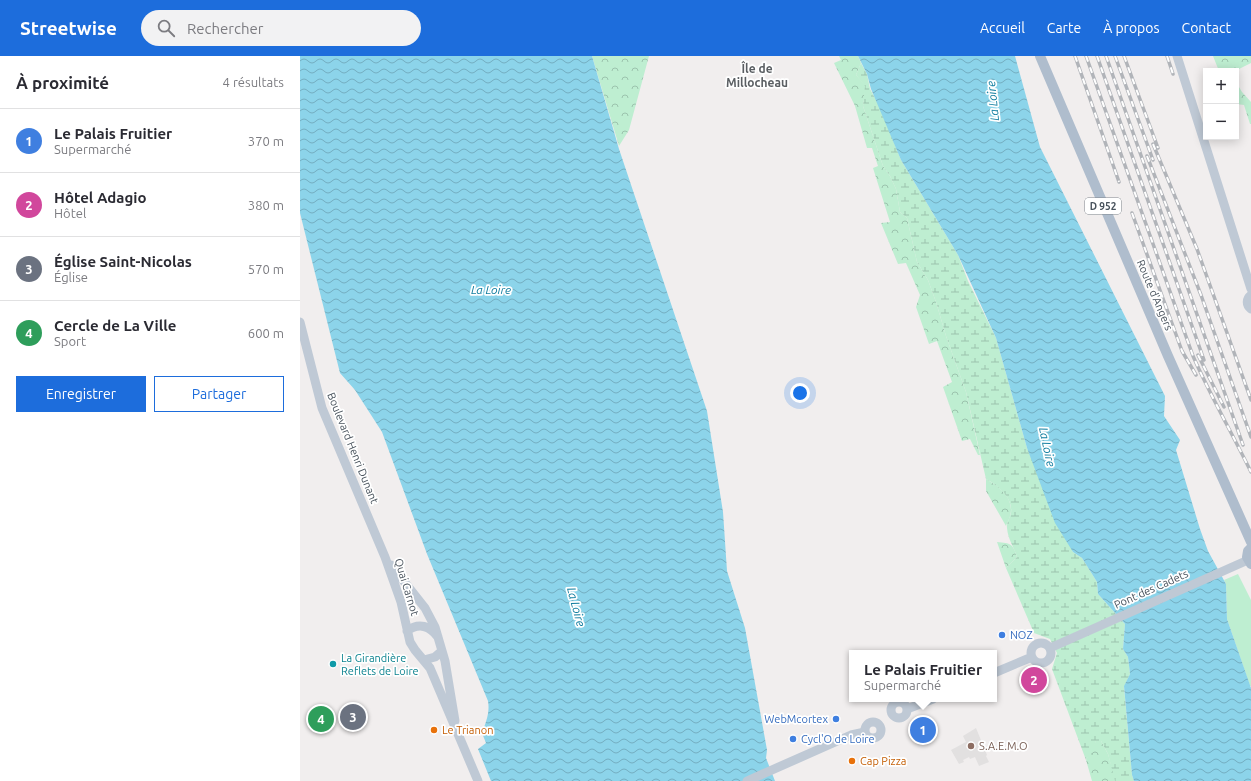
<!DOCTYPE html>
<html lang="fr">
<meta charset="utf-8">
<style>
body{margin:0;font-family:Ubuntu,sans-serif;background:#f2f2f3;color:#2b2b33}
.controls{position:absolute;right:12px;top:12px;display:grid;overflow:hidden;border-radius:0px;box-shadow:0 2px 10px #0003}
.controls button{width:36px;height:36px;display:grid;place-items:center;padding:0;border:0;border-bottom:1px solid #e1e1e2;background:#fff;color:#2b2b33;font:20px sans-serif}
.you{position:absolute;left:500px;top:337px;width:14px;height:14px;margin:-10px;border:3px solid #fff;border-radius:50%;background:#1a73e8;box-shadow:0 0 0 6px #1a73e833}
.badge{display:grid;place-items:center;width:26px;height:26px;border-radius:50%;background:#1d6ddc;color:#fff;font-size:13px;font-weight:700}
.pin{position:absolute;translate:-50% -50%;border:2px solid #fff;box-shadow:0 1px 4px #0006}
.popup{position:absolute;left:549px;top:594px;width:148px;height:52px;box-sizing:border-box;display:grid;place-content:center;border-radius:0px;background:#fff;filter:drop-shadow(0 1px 3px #0005);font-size:13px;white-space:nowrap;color:#7c7c81}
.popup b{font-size:15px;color:#2b2b33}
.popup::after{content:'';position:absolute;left:50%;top:100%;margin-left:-8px;border:8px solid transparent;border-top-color:#fff}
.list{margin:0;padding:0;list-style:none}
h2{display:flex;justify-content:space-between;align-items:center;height:52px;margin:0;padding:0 16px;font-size:17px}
h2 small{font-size:13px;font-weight:400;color:#7c7c81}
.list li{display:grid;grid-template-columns:26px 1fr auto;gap:12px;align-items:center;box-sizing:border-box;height:64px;padding:0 16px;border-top:1px solid #e1e1e2}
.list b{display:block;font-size:15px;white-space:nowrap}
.list p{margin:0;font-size:13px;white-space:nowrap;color:#7c7c81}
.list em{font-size:13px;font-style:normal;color:#7c7c81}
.actions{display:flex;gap:8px;padding:12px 16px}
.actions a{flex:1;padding:9px 0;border:1px solid #1d6ddc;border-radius:0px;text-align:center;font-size:14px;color:#1d6ddc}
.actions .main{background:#1d6ddc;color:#fff}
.icon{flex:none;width:22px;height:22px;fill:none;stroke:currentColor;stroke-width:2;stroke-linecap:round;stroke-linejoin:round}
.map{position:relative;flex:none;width:951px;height:725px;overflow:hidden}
header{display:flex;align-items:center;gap:24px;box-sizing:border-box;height:56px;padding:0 20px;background:#1d6ddc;color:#fff}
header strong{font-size:19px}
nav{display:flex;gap:22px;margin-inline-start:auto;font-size:14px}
.search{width:280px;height:36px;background:#f2f2f3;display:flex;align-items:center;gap:10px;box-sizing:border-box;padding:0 14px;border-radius:22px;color:#7c7c81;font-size:15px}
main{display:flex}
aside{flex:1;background:#fff}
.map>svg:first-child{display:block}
.education{fill:#e2e0e0}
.grass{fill:#beeed1}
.forest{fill:url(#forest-crowns)}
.wetland{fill:url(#wetland-marsh)}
.water{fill:url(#water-waves)}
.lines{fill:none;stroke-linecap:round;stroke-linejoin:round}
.secondary{stroke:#bfc9d5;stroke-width:9}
.primary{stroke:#afbdcd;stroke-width:10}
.rail-casing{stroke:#b1b4b9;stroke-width:3.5}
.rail{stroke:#fff;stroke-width:2;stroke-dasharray:6;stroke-linecap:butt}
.shop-dot{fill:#3f7fe0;stroke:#fff;stroke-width:1.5}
.culture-dot{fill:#0f9aa8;stroke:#fff;stroke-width:1.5}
.food-dot{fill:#e8710a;stroke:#fff;stroke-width:1.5}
.education-dot{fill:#8d6e63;stroke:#fff;stroke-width:1.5}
.labels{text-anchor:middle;stroke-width:3.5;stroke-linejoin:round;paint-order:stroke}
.shield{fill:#fff;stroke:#7e858c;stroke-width:1}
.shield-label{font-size:10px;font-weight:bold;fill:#47515b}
.street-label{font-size:11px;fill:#47515b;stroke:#fff}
.shop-label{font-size:11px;fill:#366cbe;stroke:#fff;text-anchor:start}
.culture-label{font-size:11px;fill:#0d838f;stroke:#fff;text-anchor:start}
.food-label{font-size:11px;fill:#c56008;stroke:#fff;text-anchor:start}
.education-label{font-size:11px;fill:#785e54;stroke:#fff;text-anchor:start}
.neighbourhood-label{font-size:12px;font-weight:bold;fill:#5b5f63;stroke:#fff}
.water-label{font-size:12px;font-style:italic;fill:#107d9f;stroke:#fff}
</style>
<header>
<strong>Streetwise</strong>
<div class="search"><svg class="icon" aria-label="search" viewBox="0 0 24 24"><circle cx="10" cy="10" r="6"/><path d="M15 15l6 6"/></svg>Rechercher</div>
<nav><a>Accueil</a><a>Carte</a><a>À propos</a><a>Contact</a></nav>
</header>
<main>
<aside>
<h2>À proximité<small>4 résultats</small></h2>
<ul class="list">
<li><span class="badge" style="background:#3f7fe0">1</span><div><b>Le Palais Fruitier</b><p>Supermarché</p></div><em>370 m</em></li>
<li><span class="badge" style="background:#d1479c">2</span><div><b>Hôtel Adagio</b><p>Hôtel</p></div><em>380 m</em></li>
<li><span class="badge" style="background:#6b7280">3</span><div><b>Église Saint-Nicolas</b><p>Église</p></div><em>570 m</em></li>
<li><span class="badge" style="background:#2e9e5b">4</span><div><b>Cercle de La Ville</b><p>Sport</p></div><em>600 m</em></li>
</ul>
<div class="actions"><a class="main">Enregistrer</a><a>Partager</a></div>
</aside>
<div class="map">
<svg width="951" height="725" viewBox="0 0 951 725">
<defs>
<pattern id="forest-crowns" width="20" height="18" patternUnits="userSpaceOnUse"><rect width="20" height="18" fill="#beeed1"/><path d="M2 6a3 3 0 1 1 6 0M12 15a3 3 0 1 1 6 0" fill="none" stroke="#9cc3ad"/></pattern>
<pattern id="wetland-marsh" width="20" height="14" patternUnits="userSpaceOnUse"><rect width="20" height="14" fill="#beeed1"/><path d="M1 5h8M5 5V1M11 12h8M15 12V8" fill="none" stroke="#9cc3ad"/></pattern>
<pattern id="water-waves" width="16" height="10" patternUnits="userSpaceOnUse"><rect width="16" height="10" fill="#8cd4ea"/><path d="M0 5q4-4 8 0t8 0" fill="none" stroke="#74aec1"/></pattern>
</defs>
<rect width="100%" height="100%" fill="#f1eeee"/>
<path class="education" d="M676,672L687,699L686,700L689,706L679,710L675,701L670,703L669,701L663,704L664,706L659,708L651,694L666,686L663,680Z"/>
<path class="grass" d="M938,518L951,544V630H950L927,563L926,528L924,524Z"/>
<path class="forest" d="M292,0H349L329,74L319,90Z
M539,0H558L561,7L556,19L566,30L563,50L583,110L590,120L596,133L600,156L607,162L617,206L628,224L636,246L646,280L666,336L680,399H678L670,383L662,385L643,331L652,326L637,285L629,288L616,251L620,239L606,207L598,208L581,167L590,166L573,112L578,110L572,92H567L555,50L534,7L541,4Z
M913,0H951V7L935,15H919Z
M936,26L942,36L951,46V68H950L944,49L936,48Z
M686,423C698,430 711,439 711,454C711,460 708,465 706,470L686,435Z
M697,486C711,487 713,488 717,501L706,512Z
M799,684L801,685L808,698L816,725H792L786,704L796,685Z"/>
<path class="wetland" d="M561,7L567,18L570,33L579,49L601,104L658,199L668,225L696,282L727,392L773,496L782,502L797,526L798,538L825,568L823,593L828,601L830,618L824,631L832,719L834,725H815L808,698L801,685H796L791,701H788L786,704L752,613L757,597L750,583L734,577L706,512L717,501C714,491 708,484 707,472C706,467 710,462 711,457C713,441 698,430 686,423L666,336L646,280L636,246L628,224L617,206L607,162L600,156L596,133L590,120L583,110L563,50L565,30L556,19Z"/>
<path class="water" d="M0,0H292L319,93L407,355L423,456L427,515L445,572L467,694L466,702L475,725H191L178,693L186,687L182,677C186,666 190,657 188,645L127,498L82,376L55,334L40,317L0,157Z
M558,0H715L740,91L865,340L864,360L880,384L876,394L900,473L908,495L926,528L927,563L951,632V725H834L832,719L824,630L830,618L828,601L823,593L825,568L798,538L797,526L782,502L773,496L755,467L727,392L696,282L658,199L601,104L571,33L567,18Z"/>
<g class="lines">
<path class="secondary" d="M877,0L951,233
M951,239C946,243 946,249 951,253
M0,266L22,352L85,501L101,546L110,586L115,594L130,612L178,725
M91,509L125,552L135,571L145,605L155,665
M107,575C119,566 130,570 138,581
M731 597a10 10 0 1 1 20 0a10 10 0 1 1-20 0Z
M750,592L948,504
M124,604L135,601L142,595
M694,617L732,601
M591 654a8 8 0 1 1 16 0a8 8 0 1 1-16 0Z
M607,653L633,643
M565 674a8 8 0 1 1 16 0a8 8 0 1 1-16 0Z
M447,725L551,679L565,676"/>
<path class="primary" d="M740,0L868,300L951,486
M951,492L948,495L947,501L951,508"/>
<g class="rail-casing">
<path id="rail" d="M775,0L819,126
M786,0L893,300C910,339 932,377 951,416
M797,0L904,304
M806,0L943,389
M815,0L853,104
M824,0L858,92
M867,0L873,18
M853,88L897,193L951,344
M847,100L901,239L951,381
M832,157L882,295L896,319
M898,299L924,351"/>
</g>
<use href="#rail" class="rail"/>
</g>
<g class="shop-dot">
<circle cx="702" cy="579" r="4"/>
<circle cx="536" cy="663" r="4"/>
<circle cx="493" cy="683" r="4"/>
</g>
<circle class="culture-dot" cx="33" cy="608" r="4"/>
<g class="food-dot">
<circle cx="134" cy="674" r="4"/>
<circle cx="552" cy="705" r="4"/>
</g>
<circle class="education-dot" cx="671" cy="690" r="4"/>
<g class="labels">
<rect class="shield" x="785" y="142" width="36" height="16" rx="3"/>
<g class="shield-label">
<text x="803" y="154">D 952</text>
</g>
<g class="street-label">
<text transform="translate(855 239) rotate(67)" y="4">Route d'Angers</text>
<text transform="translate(53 392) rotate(68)" y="4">Boulevard Henri Dunant</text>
<text transform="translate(107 531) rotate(73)" y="4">Quai Carnot</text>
<text transform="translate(851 533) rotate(-24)" y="4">Pont des Cadets</text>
</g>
<g class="shop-label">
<text x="710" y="583">NOZ</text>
<text x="528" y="667" text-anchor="end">WebMcortex</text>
<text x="501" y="687">Cycl'O de Loire</text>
</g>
<g class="culture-label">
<text x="41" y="606">La Girandière<tspan x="41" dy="13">Reflets de Loire</tspan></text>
</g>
<g class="food-label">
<text x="142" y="678">Le Trianon</text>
<text x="560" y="709">Cap Pizza</text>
</g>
<g class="education-label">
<text x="679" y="694">S.A.E.M.O</text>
</g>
<g class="neighbourhood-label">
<text x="457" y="17">Île de<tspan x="457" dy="14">Millocheau</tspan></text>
</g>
<g class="water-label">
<text transform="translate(693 45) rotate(-96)" y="4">La Loire</text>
<text x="191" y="238">La Loire</text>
<text transform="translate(747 391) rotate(78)" y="4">La Loire</text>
<text transform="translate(276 551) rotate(75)" y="4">La Loire</text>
</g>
</g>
</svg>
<div class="controls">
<button>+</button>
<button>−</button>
</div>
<div class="you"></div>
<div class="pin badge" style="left:623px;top:674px;background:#3f7fe0">1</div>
<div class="popup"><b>Le Palais Fruitier</b>Supermarché</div>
<div class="pin badge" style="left:734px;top:624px;background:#d1479c">2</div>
<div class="pin badge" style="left:53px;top:661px;background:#6b7280">3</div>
<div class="pin badge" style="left:21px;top:663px;background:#2e9e5b">4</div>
</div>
</main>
